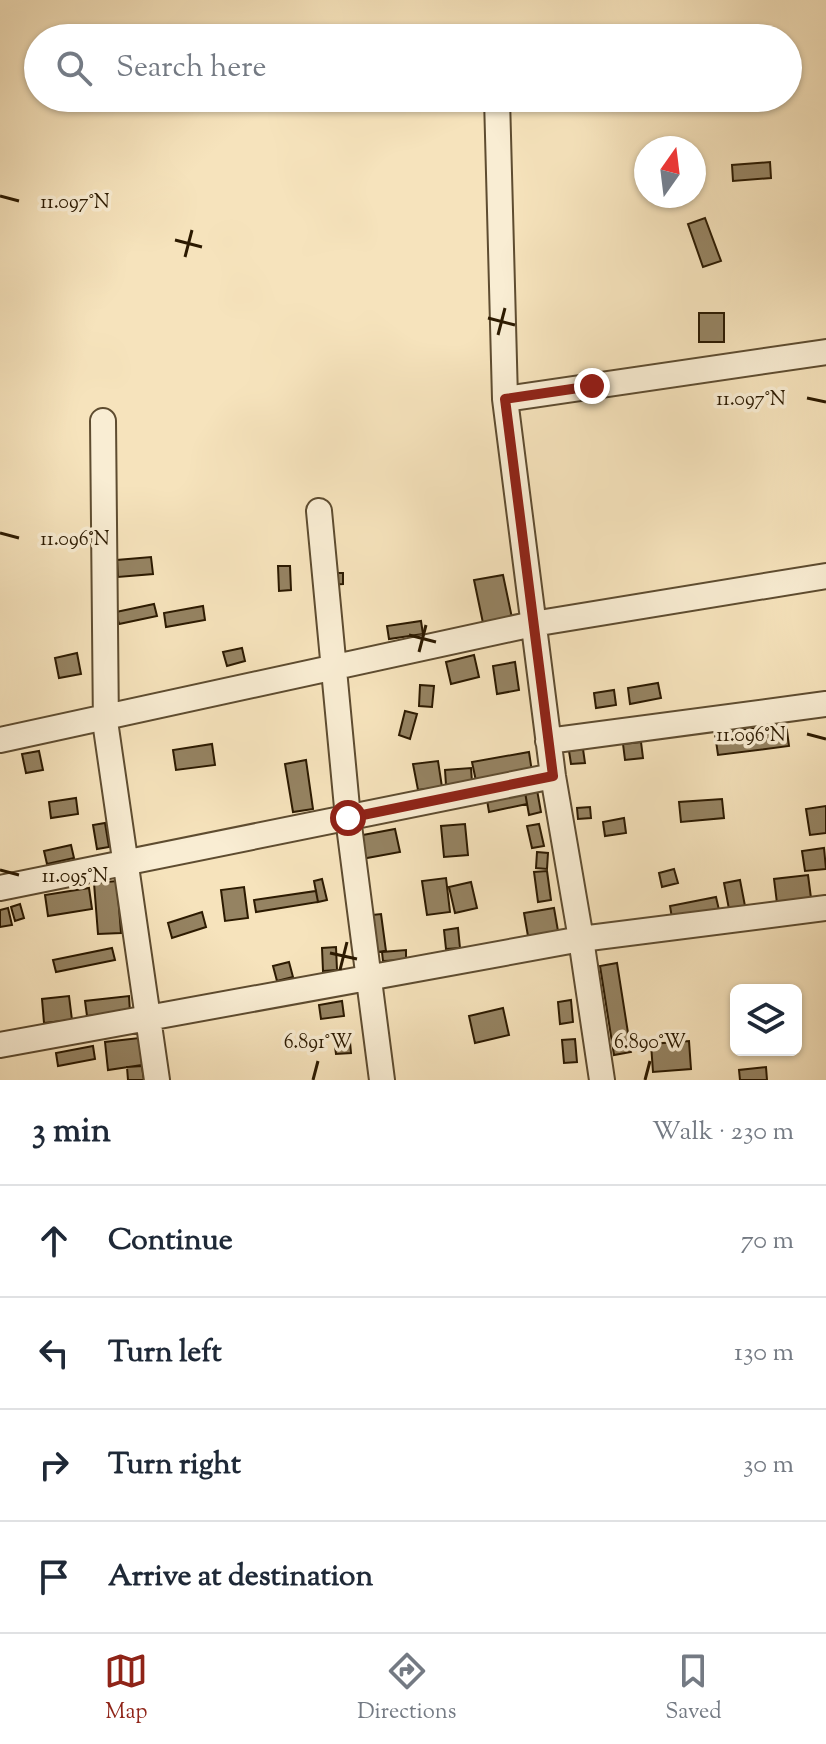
<!DOCTYPE html>
<meta charset="utf-8">
<style>
body{margin:0;font-family:"Sorts Mill Goudy",serif;background:#f2f2f3;color:#1f2937}
.controls{position:absolute;right:24px;bottom:24px;display:grid;overflow:hidden;border-radius:12px;box-shadow:0 2px 6px #0004}
.controls button{width:72px;height:72px;display:grid;place-items:center;padding:0;border:0;border-bottom:2px solid #e0e1e3;background:#fff;color:#1f2937;font:40px sans-serif}
.compass{position:absolute;left:634px;top:136px;width:72px;height:72px;border-radius:50%;background:#fff;box-shadow:0 2px 6px #0004;rotate:14deg}
.stop{position:absolute;width:24px;height:24px;margin:-18px;border:6px solid #8f2418;border-radius:50%;background:#fff}
.stop.end{background:#8f2418;border-color:#fff;box-shadow:0 2px 8px #0008}
.list{margin:0;padding:0;list-style:none}
h2{display:flex;justify-content:space-between;align-items:center;height:104px;margin:0;padding:0 32px;font-size:34px}
h2 small{font-size:26px;font-weight:400;color:#747a83}
.list li{display:grid;grid-template-columns:52px 1fr auto;gap:24px;align-items:center;box-sizing:border-box;height:112px;padding:0 32px;border-top:2px solid #e0e1e3}
.list b{display:block;font-size:30px;white-space:nowrap}
.list em{font-size:26px;font-style:normal;color:#747a83}
.icon{flex:none;width:44px;height:44px;fill:none;stroke:currentColor;stroke-width:2;stroke-linecap:round;stroke-linejoin:round}
.map{position:relative;flex:none;width:826px;height:1080px;overflow:hidden}
.search{position:absolute;background:#fff;box-shadow:0 2px 6px #0004;left:24px;right:24px;top:24px;height:88px;display:flex;align-items:center;gap:20px;box-sizing:border-box;padding:0 28px;border-radius:44px;color:#747a83;font-size:30px}
.sheet{height:552px;background:#fff}
nav{display:flex;justify-content:space-around;align-items:center;box-sizing:border-box;height:112px;border-top:2px solid #e0e1e3;background:#fff;font-size:22px;color:#747a83}
nav a{display:grid;justify-items:center;gap:4px}
nav .on{color:#8f2418}
.map>svg:first-child{display:block}
.building{fill:#958362;stroke:#2c1a01;stroke-width:2}
.lines{fill:none;stroke-linecap:round;stroke-linejoin:round}
.street-casing{stroke:#5e4c30;stroke-width:28}
.street{stroke:#f9edd3;stroke-width:24}
.route{stroke:#8f2418;stroke-width:10}
.ticks{fill:none;stroke:#2c1a01;stroke-width:3}
.ticks-label{font-size:20px;text-anchor:middle;fill:#2c1a01;stroke:#f9edd3;stroke-width:7;stroke-linejoin:round;paint-order:stroke}
</style>
<div class="map">
<svg width="826" height="1080" viewBox="0 0 826 1080">
<rect width="100%" height="100%" fill="#f6e3bc"/>
<filter id="stains"><feTurbulence type="fractalNoise" baseFrequency=".0025" numOctaves="4"/><feColorMatrix values="0 0 0 0 .2 0 0 0 0 .09 0 0 0 0 .02 0 0 0 .5 -.17"/></filter>
<radialGradient id="worn" r=".72"><stop offset=".6" stop-color="#630" stop-opacity="0"/><stop offset="1" stop-color="#630" stop-opacity=".3"/></radialGradient>
<path class="building" d="M770,162L771,178L733,181L732,165Z
M705,218L721,261L703,267L688,224Z
M699,313H724V342H699Z
M151,557L153,574L118,577L117,560Z
M278,566H290L291,590L279,591Z
M327,573H343V584L327,585Z
M503,575L512,618L483,623L474,580Z
M154,604L157,616L119,624L116,612Z
M203,606L205,620L166,627L164,613Z
M421,621L423,634L389,639L387,626Z
M242,648L245,661L227,666L223,652Z
M77,653L81,674L59,678L55,658Z
M474,655L479,677L451,684L446,662Z
M515,662L519,690L497,694L493,666Z
M658,683L661,698L630,704L628,688Z
M420,685L434,686L432,707L419,706Z
M614,690L616,705L596,708L594,693Z
M405,711L417,714L410,739L399,735Z
M786,724L789,746L718,755L715,734Z
M641,742L643,758L625,760L623,744Z
M212,744L215,765L176,770L173,750Z
M583,749L585,763L571,764L569,751Z
M39,751L43,770L26,773L22,754Z
M529,752L532,772L476,781L472,762Z
M306,760L313,809L293,812L285,764Z
M438,761L442,787L418,790L413,764Z
M471,768L472,782L446,785L445,770Z
M537,790L541,812L529,815L525,792Z
M525,792L527,804L489,812L487,800Z
M76,798L78,814L51,818L49,802Z
M722,799L724,818L681,822L679,802Z
M826,806V833L810,835L806,809Z
M590,807L591,818L578,819L577,808Z
M624,818L626,833L605,836L603,822Z
M105,823L109,847L97,849L93,825Z
M465,824L468,855L444,857L441,826Z
M539,824L544,846L532,848L527,826Z
M395,829L400,852L356,860L352,837Z
M71,845L74,858L47,864L44,851Z
M824,848L826,869L805,871L802,851Z
M537,852L548,853L547,869L536,868Z
M674,869L678,883L662,887L659,873Z
M547,871L551,900L538,902L534,872Z
M808,875L811,898L777,903L774,879Z
M446,878L450,912L427,915L422,881Z
M322,879L327,900L318,902L314,881Z
M740,880L745,906L729,909L724,883Z
M117,881L121,933L98,934L94,883Z
M471,882L477,908L455,913L449,887Z
M244,887L248,918L225,921L221,890Z
M89,888L92,909L48,916L45,895Z
M316,891L318,902L256,912L254,900Z
M716,897L719,910L672,918L670,906Z
M20,904L24,918L15,921L11,907Z
M8,908L12,925L0,927V910Z
M554,908L558,931L528,936L524,913Z
M202,912L206,927L172,938L168,923Z
M381,914L386,951L367,953L363,916Z
M458,928L460,948L446,949L444,930Z
M336,947L337,970L323,971L322,948Z
M112,948L115,960L56,972L53,960Z
M406,950V960L383,961L382,952Z
M289,962L293,977L277,981L273,966Z
M617,963L631,1052L614,1055L600,966Z
M69,996L72,1020L44,1023L42,999Z
M129,996L130,1012L87,1016L85,1001Z
M571,1000L573,1022L560,1024L558,1002Z
M342,1001L344,1016L321,1019L319,1005Z
M503,1008L509,1035L475,1043L469,1016Z
M349,1031L351,1053L336,1054L333,1032Z
M139,1038L142,1065L108,1070L105,1042Z
M575,1039L577,1062L564,1063L562,1040Z
M689,1041L691,1069L653,1072L651,1044Z
M93,1046L95,1059L58,1066L56,1053Z
M142,1066L144,1080H128L127,1067Z
M766,1067L767,1080H740L739,1070Z"/>
<g class="lines">
<g class="street-casing">
<path id="street" d="M497,98L505,399L553,776L581,939L602,1080
M505,399L826,352
M103,421L106,728L157,1080
M319,511L348,818L382,1080
M0,740L533,624L826,576
M548,741L826,704
M0,888L553,776
M0,1045L581,939L826,908"/>
</g>
<use href="#street" class="street"/>
</g>
<g class="lines">
<path class="route" d="M348,818L553,776L505,399L592,386"/>
</g>
<path class="ticks" d="M0,196L19,201M175,240L202,247M185,257L192,230M488,318L515,325M498,335L505,308M807,398L826,402M0,533L19,538M409,635L436,642M419,652L426,625M807,734L826,739M0,870L19,875M330,953L357,959M340,970L347,942M313,1080L318,1061M645,1080L650,1061"/>
<g class="ticks-label">
<text x="75" y="208">11.097°N</text>
<text x="751" y="405">11.097°N</text>
<text x="75" y="545">11.096°N</text>
<text x="751" y="741">11.096°N</text>
<text x="75" y="882">11.095°N</text>
<text x="318" y="1048">6.891°W</text>
<text x="650" y="1048">6.890°W</text>
</g>
<rect width="100%" height="100%" filter="url(#stains)"/>
<rect width="100%" height="100%" fill="url(#worn)"/>
</svg>
<div class="controls">
<button><svg class="icon" aria-label="layers" viewBox="0 0 24 24"><path d="M12 4l9 5-9 5-9-5zM3 14l9 5 9-5"/></svg></button>
</div>
<svg class="compass" viewBox="-18 -18 36 36"><path d="M0-13l5 13h-10z" fill="#e53935"/><path d="M0 13l5-13h-10z" fill="#747a83"/></svg>
<div class="stop" style="left:348px;top:818px"></div>
<div class="stop end" style="left:592px;top:386px"></div>
<div class="search"><svg class="icon" aria-label="search" viewBox="0 0 24 24"><circle cx="10" cy="10" r="6"/><path d="M15 15l6 6"/></svg>Search here</div>
</div>
<section class="sheet">
<h2>3 min<small>Walk · 230 m</small></h2>
<ul class="list">
<li><svg class="icon" aria-label="ahead" viewBox="0 0 24 24"><path d="M12 20V5M6 11l6-6 6 6"/></svg><div><b>Continue</b></div><em>70 m</em></li>
<li><svg class="icon" aria-label="left" viewBox="0 0 24 24"><path d="M17 20v-9H6M10 6l-5 5 5 5"/></svg><div><b>Turn left</b></div><em>130 m</em></li>
<li><svg class="icon" aria-label="right" viewBox="0 0 24 24"><path d="M7 20v-9h11M14 6l5 5-5 5"/></svg><div><b>Turn right</b></div><em>30 m</em></li>
<li><svg class="icon" aria-label="arrive" viewBox="0 0 24 24"><path d="M6 21V4h12l-3 4 3 4H6"/></svg><div><b>Arrive at destination</b></div></li>
</ul>
</section>
<nav>
<a class="on"><svg class="icon" aria-label="map" viewBox="0 0 24 24"><path d="M3 6l6-2 6 2 6-2v14l-6 2-6-2-6 2zM9 4v14M15 6v14"/></svg>Map</a>
<a><svg class="icon" aria-label="directions" viewBox="0 0 24 24"><path d="M12 3l9 9-9 9-9-9zM9 14v-3h6M13 9l2 2-2 2"/></svg>Directions</a>
<a><svg class="icon" aria-label="saved" viewBox="0 0 24 24"><path d="M7 4h10v16l-5-4-5 4z"/></svg>Saved</a>
</nav>
